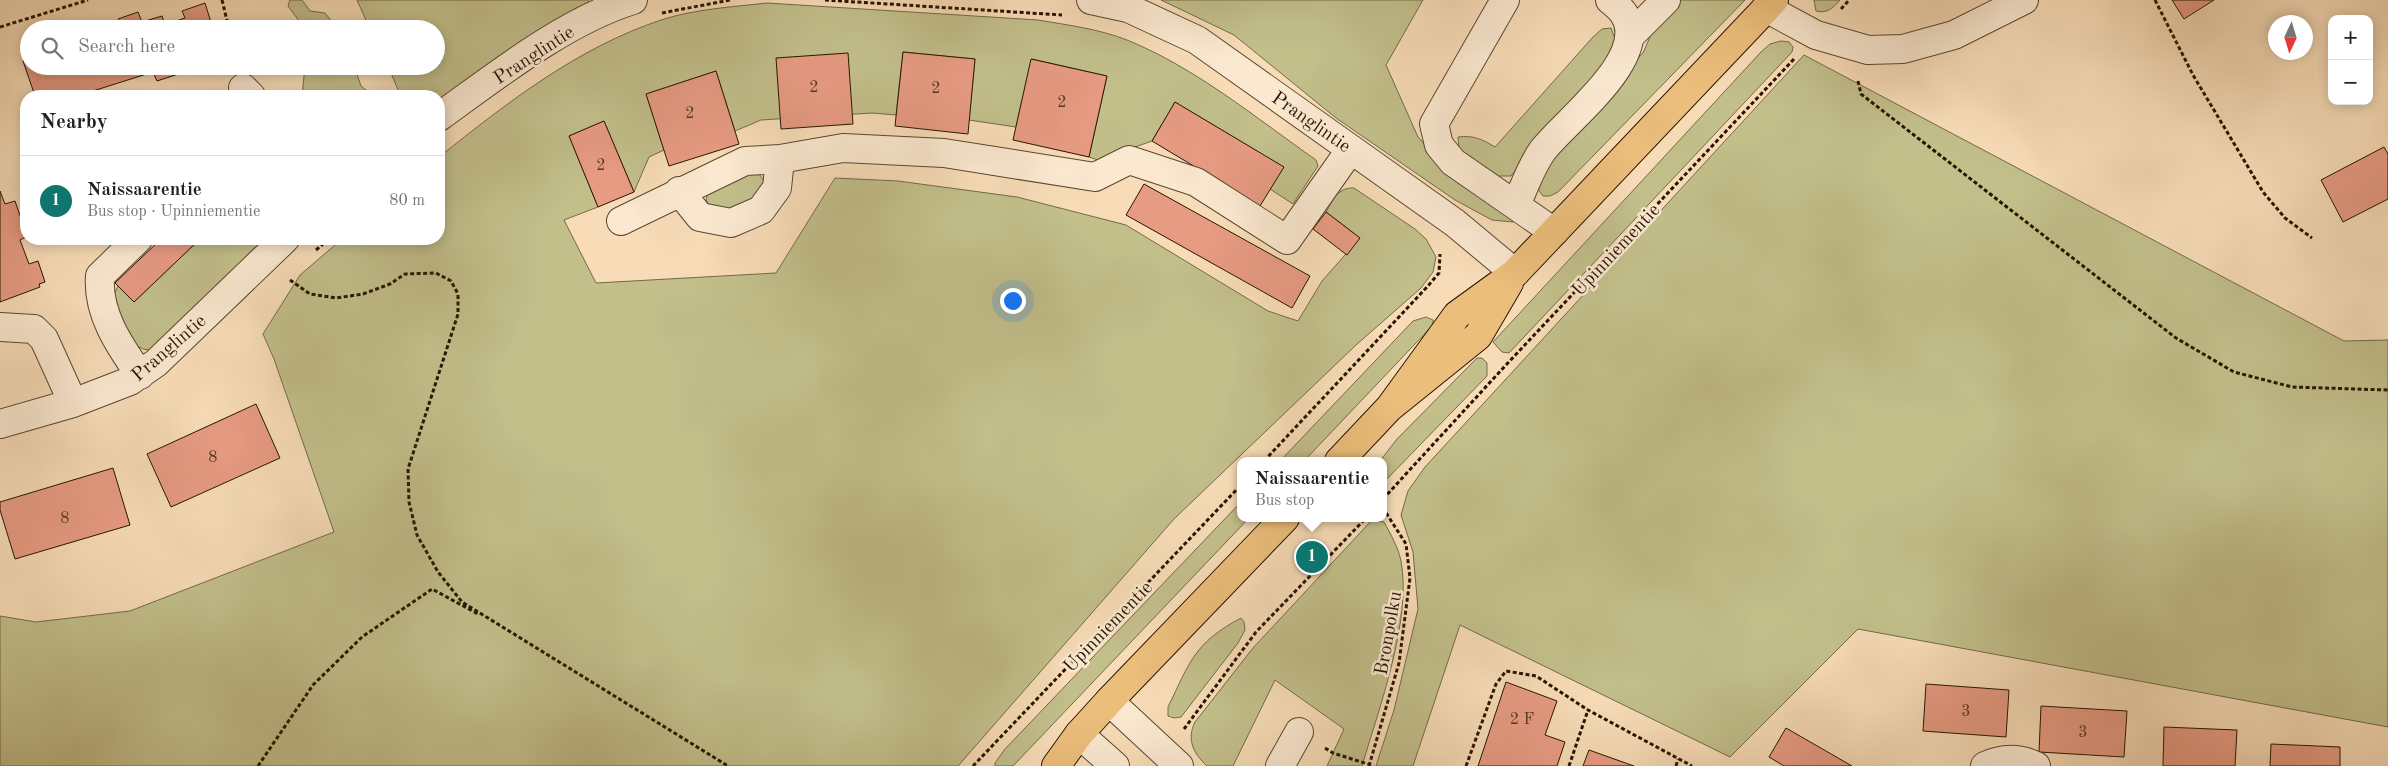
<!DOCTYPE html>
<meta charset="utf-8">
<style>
body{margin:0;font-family:"Old Standard TT",serif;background:#f2f2f2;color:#222}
.controls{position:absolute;right:15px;top:15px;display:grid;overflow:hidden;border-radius:10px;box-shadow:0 2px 12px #0003}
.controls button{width:45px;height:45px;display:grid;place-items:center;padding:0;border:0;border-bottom:1px solid #e0e0e0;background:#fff;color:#222;font:25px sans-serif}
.compass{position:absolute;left:2268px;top:15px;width:45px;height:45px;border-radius:50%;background:#fff;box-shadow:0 2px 12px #0003;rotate:184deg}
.you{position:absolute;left:1012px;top:300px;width:18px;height:18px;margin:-12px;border:4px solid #fff;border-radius:50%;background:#1a73e8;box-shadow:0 0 0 8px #1a73e833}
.badge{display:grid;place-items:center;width:32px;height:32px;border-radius:50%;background:#0f766e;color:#fff;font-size:16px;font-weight:700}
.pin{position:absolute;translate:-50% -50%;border:2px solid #fff;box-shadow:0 1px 5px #0006}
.popup{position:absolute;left:1237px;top:457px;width:150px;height:65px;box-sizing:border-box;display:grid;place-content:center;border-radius:10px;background:#fff;filter:drop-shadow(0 1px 4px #0005);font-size:16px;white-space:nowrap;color:#767676}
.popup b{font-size:19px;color:#222}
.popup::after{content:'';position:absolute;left:50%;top:100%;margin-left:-10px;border:10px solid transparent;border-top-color:#fff}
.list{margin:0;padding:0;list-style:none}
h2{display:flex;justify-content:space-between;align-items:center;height:65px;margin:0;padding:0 20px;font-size:21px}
h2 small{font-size:16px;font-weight:400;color:#767676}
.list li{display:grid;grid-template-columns:32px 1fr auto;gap:15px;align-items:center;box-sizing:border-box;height:90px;padding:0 20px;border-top:1px solid #e0e0e0}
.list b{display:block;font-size:19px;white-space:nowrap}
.list p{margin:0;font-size:16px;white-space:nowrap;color:#767676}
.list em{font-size:16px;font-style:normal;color:#767676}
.icon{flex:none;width:28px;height:28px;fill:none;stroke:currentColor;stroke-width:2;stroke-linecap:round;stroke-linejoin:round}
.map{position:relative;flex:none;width:2388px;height:766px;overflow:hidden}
.search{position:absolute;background:#fff;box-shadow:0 2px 12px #0003;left:20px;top:20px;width:425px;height:55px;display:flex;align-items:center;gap:12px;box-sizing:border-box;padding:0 18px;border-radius:28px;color:#767676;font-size:19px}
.panel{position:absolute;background:#fff;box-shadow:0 2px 12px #0003;left:20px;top:90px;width:425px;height:155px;border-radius:20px}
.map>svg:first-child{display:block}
.green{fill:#c2bf8b;stroke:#746a46}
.building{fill:#e79b83;stroke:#271501}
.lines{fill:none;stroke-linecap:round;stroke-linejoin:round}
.minor-casing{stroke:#5b472e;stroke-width:30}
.major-casing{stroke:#271501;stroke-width:30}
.path{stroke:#271501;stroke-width:3;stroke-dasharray:4 2.5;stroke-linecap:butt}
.minor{stroke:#fae8d0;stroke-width:28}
.major{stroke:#ecbe7c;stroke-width:28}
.labels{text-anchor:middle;stroke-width:5;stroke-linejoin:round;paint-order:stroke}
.number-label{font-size:16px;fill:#573622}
.street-label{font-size:19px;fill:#271501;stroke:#fae8d0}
</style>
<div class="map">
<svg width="2388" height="766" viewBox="0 0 2388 766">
<rect width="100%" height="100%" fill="#f7dcb7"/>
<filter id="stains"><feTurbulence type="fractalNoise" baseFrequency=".004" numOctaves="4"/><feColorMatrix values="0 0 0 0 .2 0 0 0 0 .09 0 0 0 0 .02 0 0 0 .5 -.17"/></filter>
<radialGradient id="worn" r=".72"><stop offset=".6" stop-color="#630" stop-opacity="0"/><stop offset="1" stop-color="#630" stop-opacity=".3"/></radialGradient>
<path class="green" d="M290,0H302L310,11L325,13L338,29H305L288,6Z
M357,0H588L590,4L439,103V96H302L305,66H354L361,86L371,94L399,92L388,66H436V29H370Z
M1161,0H1423L1386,65L1418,137L1445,166L1512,217L1513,222L1492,220L1455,200L1336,118L1234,35Z
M1680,0H1745L1558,192L1550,196H1543L1539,191V183L1551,150L1643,53L1656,23Z
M1814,0H1840C1833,8 1827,14 1816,11Z
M767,3L1038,20C1068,25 1099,29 1127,40C1196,68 1256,118 1316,160L1318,166L1293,204L1270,189L1283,167L1175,102L1152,141L1098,160L1089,157L1107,76L1032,59L1016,127L969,120L975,59L903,52L896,115L872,113L761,120L735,131L716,71L646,94L664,150L649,157L634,192L604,121L569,136L598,207L564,220L596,283L776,273L835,178L898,181L1017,197L1126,225L1268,311L1298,321L1322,281L1360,238L1326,212C1333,200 1338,187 1354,188L1415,229L1426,239L1436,257L1433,272L1421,288L1356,345L1174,519L958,766H0V616L36,622L130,611L334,532L274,359L263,334L300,275L342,239H439V157C507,103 577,48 661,20C695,9 732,7 767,3Z
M1611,28L1615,39L1613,54L1511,176H1490L1459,150L1458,137C1473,135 1482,139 1495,147L1593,37L1602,29Z
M1781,41L1789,42L1793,47L1792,52L1509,353L1502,352L1493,342L1761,52L1770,44Z
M1804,55L2344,341L2388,340V727L1858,629L1730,757L1460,625L1413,766H1376L1394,710L1418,609L1413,552L1401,515L1408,491L1425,467Z
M754,171C765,177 766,185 763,197L737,213L709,206L706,199L708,193Z
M200,239H270L150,350C128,350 119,318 111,301L118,286L134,302Z
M1426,317L1433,320V325L1304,461H1280L1413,321Z
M1477,358H1482L1487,363V376L1383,483V461H1380L1397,439Z
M1241,502V518H1249L1013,766H995V763L1005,749Z
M1372,520L1384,522C1391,535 1398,547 1401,561C1412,620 1379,708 1362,766H1327L1344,729L1275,680L1233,766H1207C1194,754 1186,740 1195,722L1253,648Z
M1241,618L1244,622L1245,630L1238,643L1181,717L1174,718L1168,716V707C1190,662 1194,643 1241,618Z"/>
<path class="building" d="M2172,0H2214L2184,19Z
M205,3L213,29H121L118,19L138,12L142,22L162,16L165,25L185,18L182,11Z
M29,50V66H203L157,81L153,72L77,96H35L23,61L26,60L23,51Z
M903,52L975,59L968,134L895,126Z
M848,53L853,124L781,129L776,58Z
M1031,59L1107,76L1089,157L1013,140Z
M716,71L739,144L669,166L646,94Z
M1175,102L1284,167L1260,206L1152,141Z
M604,121L634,192L598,207L569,136Z
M2384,147L2388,154V199L2343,222L2321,180Z
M1144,184L1310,276L1292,308L1126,215Z
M0,191L5,204L15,201L26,233V237L20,240L29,264L38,261L45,282L39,284L40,287L0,302Z
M1326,212L1360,238L1347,255L1313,229Z
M161,239H200L134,302L115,283Z
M256,404L280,458L171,507L147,454Z
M113,468L130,525L15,559L0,510V502Z
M1506,682L1557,701L1545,735L1565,742L1557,766H1478Z
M1926,684L2009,690L2006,737L1923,731Z
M2041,706L2127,711L2124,757L2039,752Z
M2164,727L2237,730L2235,766H2163Z
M1786,728L1852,766H1784L1769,757Z
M2271,744L2340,747V766H2270Z
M1589,750L1634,766H1583Z"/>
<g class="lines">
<g class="minor-casing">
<path id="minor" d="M1091,0L1128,8L1197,40L1455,223L1515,273
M1505,0L1434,124L1439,145L1453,162L1554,232
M1766,8L1816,35L1868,50L1903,49L1954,35L2024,0
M1630,36L1666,0
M243,88L251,96
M439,117C496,76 565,21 633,0
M679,191L700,217L731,223L761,210L777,188L780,159
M1516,205C1524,188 1531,166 1543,150C1566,120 1652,57 1624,14C1621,9 1615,4 1610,0
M621,221L745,161L780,159L843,148L944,153L1095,177L1129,160L1196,182L1287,240L1351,149
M138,239L100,276C97,313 119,345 140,375
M0,327L34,329L44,339L73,403
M0,424L73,403L130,381L156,363L285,239
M1109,701L1179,766
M1079,734L1115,766
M1280,766L1299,732
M1985,766C2002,758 2018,757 2036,766"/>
</g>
<g class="major-casing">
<path id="major" d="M1390,407L1457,315L1515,273L1774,0
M1339,461L1390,407L1478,336L1509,283
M1056,766L1079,734L1109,701L1285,518"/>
</g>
<path class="path" d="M222,0L229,29
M825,0L1062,15
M2155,0L2193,75L2263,192L2285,218L2312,238
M1841,9L1849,0
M662,13L730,0
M0,27L88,0
M1858,81L1861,94L2176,338L2234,372L2292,387L2388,390
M316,250L329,239
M290,280L310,294L336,298L363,294L390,284L405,274L436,273L451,281L458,294V314L408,469L409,502L417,535L438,572L462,602L728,766
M1264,461L1427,287L1439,273L1440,254
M1383,499L1505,366L1794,59
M1184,729L1256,632L1366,518
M1325,748L1333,753L1374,766
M258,766L313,685L362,637L432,589L478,614
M973,766L1241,485
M1369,766L1399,663L1410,578L1406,544L1383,508
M1466,766L1496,684L1506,671L1536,676L1588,710L1692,766
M1569,766L1588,710
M1676,766L1678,759"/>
<use href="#minor" class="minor"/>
<use href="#major" class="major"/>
</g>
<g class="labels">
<g class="number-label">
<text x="814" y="92">2</text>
<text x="936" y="93">2</text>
<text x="1062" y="107">2</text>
<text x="690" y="118">2</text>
<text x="601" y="170">2</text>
<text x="213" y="462">8</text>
<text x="65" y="523">8</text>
<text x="1966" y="716">3</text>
<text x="1522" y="724">2 F</text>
<text x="2083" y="737">3</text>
</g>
<g class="street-label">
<text transform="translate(533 54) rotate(-33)" y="7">Pranglintie</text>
<text transform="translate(1312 121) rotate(35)" y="7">Pranglintie</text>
<text transform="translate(1615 249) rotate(-47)" y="7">Upinniementie</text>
<text transform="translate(168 347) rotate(-41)" y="7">Pranglintie</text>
<text transform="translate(1107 626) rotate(-46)" y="7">Upinniementie</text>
<text transform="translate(1387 633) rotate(-80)" y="7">Bronpolku</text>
</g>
</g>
<rect width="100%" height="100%" filter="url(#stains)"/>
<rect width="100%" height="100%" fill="url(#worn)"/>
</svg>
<div class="controls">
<button>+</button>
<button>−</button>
</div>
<svg class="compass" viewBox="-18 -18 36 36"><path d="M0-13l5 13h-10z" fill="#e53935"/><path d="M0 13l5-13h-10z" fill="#767676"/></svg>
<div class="you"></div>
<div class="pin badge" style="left:1312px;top:557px">1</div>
<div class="popup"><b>Naissaarentie</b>Bus stop</div>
<div class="search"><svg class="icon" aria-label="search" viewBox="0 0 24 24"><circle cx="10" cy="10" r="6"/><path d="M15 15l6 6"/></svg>Search here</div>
<section class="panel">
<h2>Nearby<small></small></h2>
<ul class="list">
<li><span class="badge">1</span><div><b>Naissaarentie</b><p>Bus stop · Upinniementie</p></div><em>80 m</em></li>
</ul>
</section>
</div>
